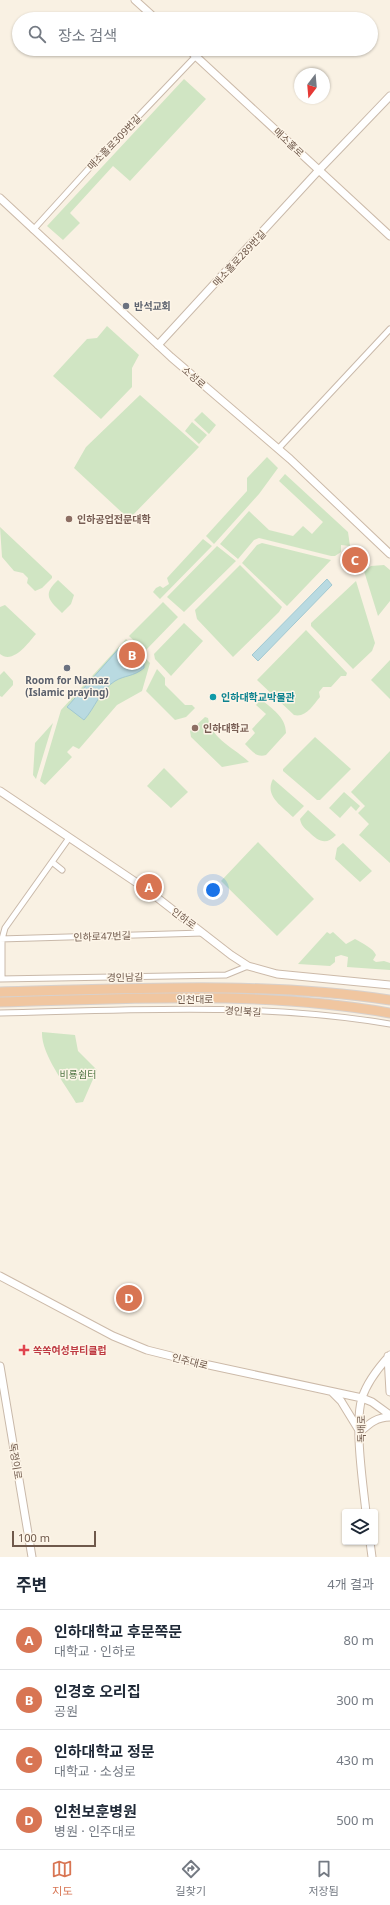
<!DOCTYPE html>
<html lang="ko">
<meta charset="utf-8">
<style>
body{margin:0;font-family:"Noto Sans","Noto Sans KR",sans-serif;background:#f2f2f3;color:#1f2937}
.controls{position:absolute;right:12px;bottom:12px;display:grid;overflow:hidden;border-radius:4px;box-shadow:0 1px 3px #0004}
.controls button{width:36px;height:36px;display:grid;place-items:center;padding:0;border:0;border-bottom:1px solid #e0e1e3;background:#fff;color:#1f2937;font:20px sans-serif}
.compass{position:absolute;left:294px;top:68px;width:36px;height:36px;border-radius:50%;background:#fff;box-shadow:0 1px 3px #0004;rotate:196deg}
.scale{position:absolute;left:12px;bottom:10px;width:84px;box-sizing:border-box;padding-left:4px;border:2px solid #6f594b;border-top:0;font-size:11px;line-height:14px;white-space:nowrap;color:#6f594b;-webkit-text-stroke:3px #fdf5e8;paint-order:stroke}
.you{position:absolute;left:213px;top:890px;width:14px;height:14px;margin:-10px;border:3px solid #fff;border-radius:50%;background:#1a73e8;box-shadow:0 0 0 6px #1a73e833}
.badge{display:grid;place-items:center;width:26px;height:26px;border-radius:50%;background:#d87553;color:#fff;font-size:13px;font-weight:700}
.pin{position:absolute;translate:-50% -50%;border:2px solid #fff;box-shadow:0 1px 4px #0006}
.list{margin:0;padding:0;list-style:none}
h2{display:flex;justify-content:space-between;align-items:center;height:52px;margin:0;padding:0 16px;font-size:17px}
h2 small{font-size:13px;font-weight:400;color:#747a83}
.list li{display:grid;grid-template-columns:26px 1fr auto;gap:12px;align-items:center;box-sizing:border-box;height:60px;padding:0 16px;border-top:1px solid #e0e1e3}
.list b{display:block;font-size:15px;white-space:nowrap}
.list p{margin:0;font-size:13px;white-space:nowrap;color:#747a83}
.list em{font-size:13px;font-style:normal;color:#747a83}
.icon{flex:none;width:22px;height:22px;fill:none;stroke:currentColor;stroke-width:2;stroke-linecap:round;stroke-linejoin:round}
.map{position:relative;flex:none;width:390px;height:1557px;overflow:hidden}
.search{position:absolute;background:#fff;box-shadow:0 1px 3px #0004;left:12px;right:12px;top:12px;height:44px;display:flex;align-items:center;gap:10px;box-sizing:border-box;padding:0 14px;border-radius:22px;color:#747a83;font-size:15px}
.sheet{height:292px;background:#fff}
nav{display:flex;justify-content:space-around;align-items:center;box-sizing:border-box;height:56px;border-top:1px solid #e0e1e3;background:#fff;font-size:11px;color:#747a83}
nav a{display:grid;justify-items:center;gap:2px}
nav .on{color:#d87553}
.map>svg:first-child{display:block}
.green{fill:#d0e5c3}
.water{fill:#b9dae1;stroke:#a1c8d1}
.lines{fill:none;stroke-linecap:round;stroke-linejoin:round}
.minor-casing{stroke:#c9b9aa;stroke-width:7}
.tertiary-casing{stroke:#c9b9aa;stroke-width:9}
.secondary-casing{stroke:#ccbaa9;stroke-width:9}
.trunk-casing{stroke:#d7d1cd;stroke-width:11}
.minor{stroke:#fff;stroke-width:5}
.tertiary{stroke:#fff;stroke-width:7}
.secondary{stroke:#fff;stroke-width:7}
.trunk{stroke:#f0c6a0;stroke-width:9}
.worship-dot{fill:#6b7280;stroke:#fdf5e8;stroke-width:1.5}
.education-dot{fill:#8d6e63;stroke:#fdf5e8;stroke-width:1.5}
.culture-dot{fill:#0f9aa8;stroke:#fdf5e8;stroke-width:1.5}
.health-dot{fill:#e0444e;stroke:#fdf5e8;stroke-width:1.5}
.labels{text-anchor:middle;stroke-width:3;stroke-linejoin:round;paint-order:stroke}
.street-label{font-size:10px;fill:#6f594b;stroke:#fdf5e8}
.worship-label{font-size:10px;font-weight:bold;fill:#5b616d;stroke:#fdf5e8;text-anchor:start}
.education-label{font-size:10px;font-weight:bold;fill:#785e54;stroke:#fdf5e8;text-anchor:start}
.culture-label{font-size:10px;font-weight:bold;fill:#0d838f;stroke:#fdf5e8;text-anchor:start}
.park-label{font-size:10px;fill:#547948;stroke:#fdf5e8}
.health-label{font-size:10px;font-weight:bold;fill:#be3a42;stroke:#fdf5e8;text-anchor:start}
</style>
<div class="map">
<svg width="390" height="1557" viewBox="0 0 390 1557">
<rect width="100%" height="100%" fill="#f9f1e3"/>
<path class="green" d="M184,79L206,99L130,181L113,166L70,213L80,223L63,240L47,226Z
M107,326L139,355L132,368V387L101,419L53,376L87,339L97,338Z
M140,395L199,447L129,519L74,468L86,447Z
M202,412L216,425L209,434L194,420Z
M192,422L207,435L199,444L185,431Z
M267,457L278,468L259,494L214,544L206,536L247,491V478Z
M285,474L348,532L350,546L341,545V552L335,556H331L259,538L254,540L238,559L220,544L249,511L269,530L293,536L303,526L312,534L323,522L279,481Z
M0,527L52,576V578L42,588L35,591L27,583L28,578L23,573L14,571L2,557Z
M203,539L212,546L160,599L153,592L156,588L160,586L163,588L169,584L167,578Z
M262,543L331,560L287,606L242,563L257,545Z
M217,546L236,561L184,612L167,597Z
M240,565L282,607L279,612L233,657L197,619L195,610Z
M384,565L390,570V601L378,616L364,571L371,566Z
M58,580L74,595L71,604L62,613C49,600 42,595 58,580Z
M356,581L375,643L372,651L353,669L311,626V623Z
M163,602L178,617L145,651L129,636Z
M5,605L36,634C29,642 13,665 0,654V607Z
M184,623L203,641L171,676L155,659L154,654Z
M306,630L347,673L346,676H341L331,687H323L319,692L320,697C313,705 306,718 294,715L257,680Z
M126,639L150,663L142,691L117,705L79,749L73,746L67,752L72,757L45,785L40,781L61,710Z
M390,660V699L371,680Z
M157,669L165,678V685L185,705H192L195,708L186,717L175,720L146,691Z
M4,671L13,681V685L2,697L0,696V675Z
M261,699C272,709 286,717 286,733L266,755C256,758 251,750 245,744L255,733L252,729L266,714L256,705Z
M205,717L208,718C211,739 236,749 249,762L222,767L191,737L190,731Z
M53,723L36,779L33,775L35,743Z
M315,737L351,769L320,800H317L283,771V769Z
M390,751V863L359,835L369,824L358,813L365,806L351,792Z
M164,768L188,792L171,808L147,786Z
M273,779L304,806L293,817C282,806 264,796 273,779Z
M344,792L360,806L356,811L351,806L340,818L329,808Z
M308,810L336,835C326,846 318,841 309,832C304,828 301,825 300,819Z
M258,842L314,899L277,936L221,881Z
M343,843L372,871L360,882L335,859L337,848Z
M327,932L330,934L333,932L346,944L355,939C362,943 373,948 376,955L373,960L376,962L384,961L390,963V970L347,967L348,957L341,955L335,957V962L330,966L298,964Z
M42,1032L75,1035L78,1051L97,1070L83,1102L76,1103C65,1084 41,1054 42,1032Z"/>
<path class="water" d="M327,579L332,585L258,661L252,655Z
M127,643L144,659V668C133,677 125,675 115,681C100,690 95,708 84,720L67,707L122,645Z"/>
<g class="lines">
<g class="minor-casing">
<path id="minor" d="M33,230L92,165L196,56
M278,449L390,329
M52,862L62,870
M0,939L203,933
M0,979L226,975L248,966
M2,979V939L5,928L69,838
M0,1013C130,1010 261,1002 390,1024"/>
</g>
<g class="tertiary-casing">
<path id="tertiary" d="M158,345L319,170L390,96
M0,1366L32,1557"/>
</g>
<g class="secondary-casing">
<path id="secondary" d="M135,0L156,19
M188,49L390,236
M0,198L171,357L290,459L390,554
M0,791L146,889L231,955L248,966L277,974L390,985
M0,1276L113,1336L147,1350L195,1362L362,1398L372,1402L390,1415
M388,1356L390,1392
M332,1392L341,1401L360,1432C370,1423 377,1417 390,1417
M366,1512C363,1485 354,1423 362,1398C367,1382 379,1367 390,1355
M370,1542L372,1557"/>
</g>
<g class="trunk-casing">
<path id="trunk" d="M0,992C130,989 261,981 390,1000
M0,1002C129,999 262,990 390,1013"/>
</g>
<use href="#minor" class="minor"/>
<use href="#tertiary" class="tertiary"/>
<use href="#secondary" class="secondary"/>
<use href="#trunk" class="trunk"/>
</g>
<g class="worship-dot">
<circle cx="126" cy="306" r="4"/>
<circle cx="67" cy="668" r="4"/>
</g>
<g class="education-dot">
<circle cx="69" cy="519" r="4"/>
<circle cx="195" cy="728" r="4"/>
</g>
<circle class="culture-dot" cx="213" cy="697" r="4"/>
<path class="health-dot" d="M22 1344h4v4h4v4h-4v4h-4v-4h-4v-4h4z"/>
<g class="labels">
<g class="street-label">
<text transform="translate(114 142) rotate(-46)" y="4">매소홀로309번길</text>
<text transform="translate(289 142) rotate(43)" y="4">매소홀로</text>
<text transform="translate(239 258) rotate(-47)" y="4">매소홀로289번길</text>
<text transform="translate(194 377) rotate(41)" y="4">소성로</text>
<text transform="translate(184 918) rotate(37)" y="4">인하로</text>
<text transform="translate(102 936) rotate(-2)" y="4">인하로47번길</text>
<text transform="translate(125 977) rotate(-1)" y="4">경인남길</text>
<text x="195" y="1003">인천대로</text>
<text transform="translate(243 1011) rotate(3)" y="4">경인북길</text>
<text transform="translate(190 1361) rotate(14)" y="4">인주대로</text>
<text transform="translate(361 1429) rotate(-91)" y="4">독배로</text>
<text transform="translate(16 1461) rotate(81)" y="4">독정이로</text>
</g>
<g class="worship-label">
<text x="134" y="310">반석교회</text>
<text x="67" y="684" text-anchor="middle">Room for Namaz<tspan x="67" dy="12">(Islamic praying)</tspan></text>
</g>
<g class="education-label">
<text x="77" y="523">인하공업전문대학</text>
<text x="203" y="732">인하대학교</text>
</g>
<g class="culture-label">
<text x="221" y="701">인하대학교박물관</text>
</g>
<g class="park-label">
<text x="78" y="1078">비룡쉼터</text>
</g>
<g class="health-label">
<text x="33" y="1354">쏙쏙여성뷰티클럽</text>
</g>
</g>
</svg>
<div class="controls">
<button><svg class="icon" aria-label="layers" viewBox="0 0 24 24"><path d="M12 4l9 5-9 5-9-5zM3 14l9 5 9-5"/></svg></button>
</div>
<svg class="compass" viewBox="-18 -18 36 36"><path d="M0-13l5 13h-10z" fill="#e53935"/><path d="M0 13l5-13h-10z" fill="#747a83"/></svg>
<div class="scale">100 m</div>
<div class="you"></div>
<div class="pin badge" style="left:149px;top:887px">A</div>
<div class="pin badge" style="left:132px;top:655px">B</div>
<div class="pin badge" style="left:355px;top:560px">C</div>
<div class="pin badge" style="left:129px;top:1298px">D</div>
<div class="search"><svg class="icon" aria-label="search" viewBox="0 0 24 24"><circle cx="10" cy="10" r="6"/><path d="M15 15l6 6"/></svg>장소 검색</div>
</div>
<section class="sheet">
<h2>주변<small>4개 결과</small></h2>
<ul class="list">
<li><span class="badge">A</span><div><b>인하대학교 후문쪽문</b><p>대학교 · 인하로</p></div><em>80 m</em></li>
<li><span class="badge">B</span><div><b>인경호 오리집</b><p>공원</p></div><em>300 m</em></li>
<li><span class="badge">C</span><div><b>인하대학교 정문</b><p>대학교 · 소성로</p></div><em>430 m</em></li>
<li><span class="badge">D</span><div><b>인천보훈병원</b><p>병원 · 인주대로</p></div><em>500 m</em></li>
</ul>
</section>
<nav>
<a class="on"><svg class="icon" aria-label="map" viewBox="0 0 24 24"><path d="M3 6l6-2 6 2 6-2v14l-6 2-6-2-6 2zM9 4v14M15 6v14"/></svg>지도</a>
<a><svg class="icon" aria-label="directions" viewBox="0 0 24 24"><path d="M12 3l9 9-9 9-9-9zM9 14v-3h6M13 9l2 2-2 2"/></svg>길찾기</a>
<a><svg class="icon" aria-label="saved" viewBox="0 0 24 24"><path d="M7 4h10v16l-5-4-5 4z"/></svg>저장됨</a>
</nav>
